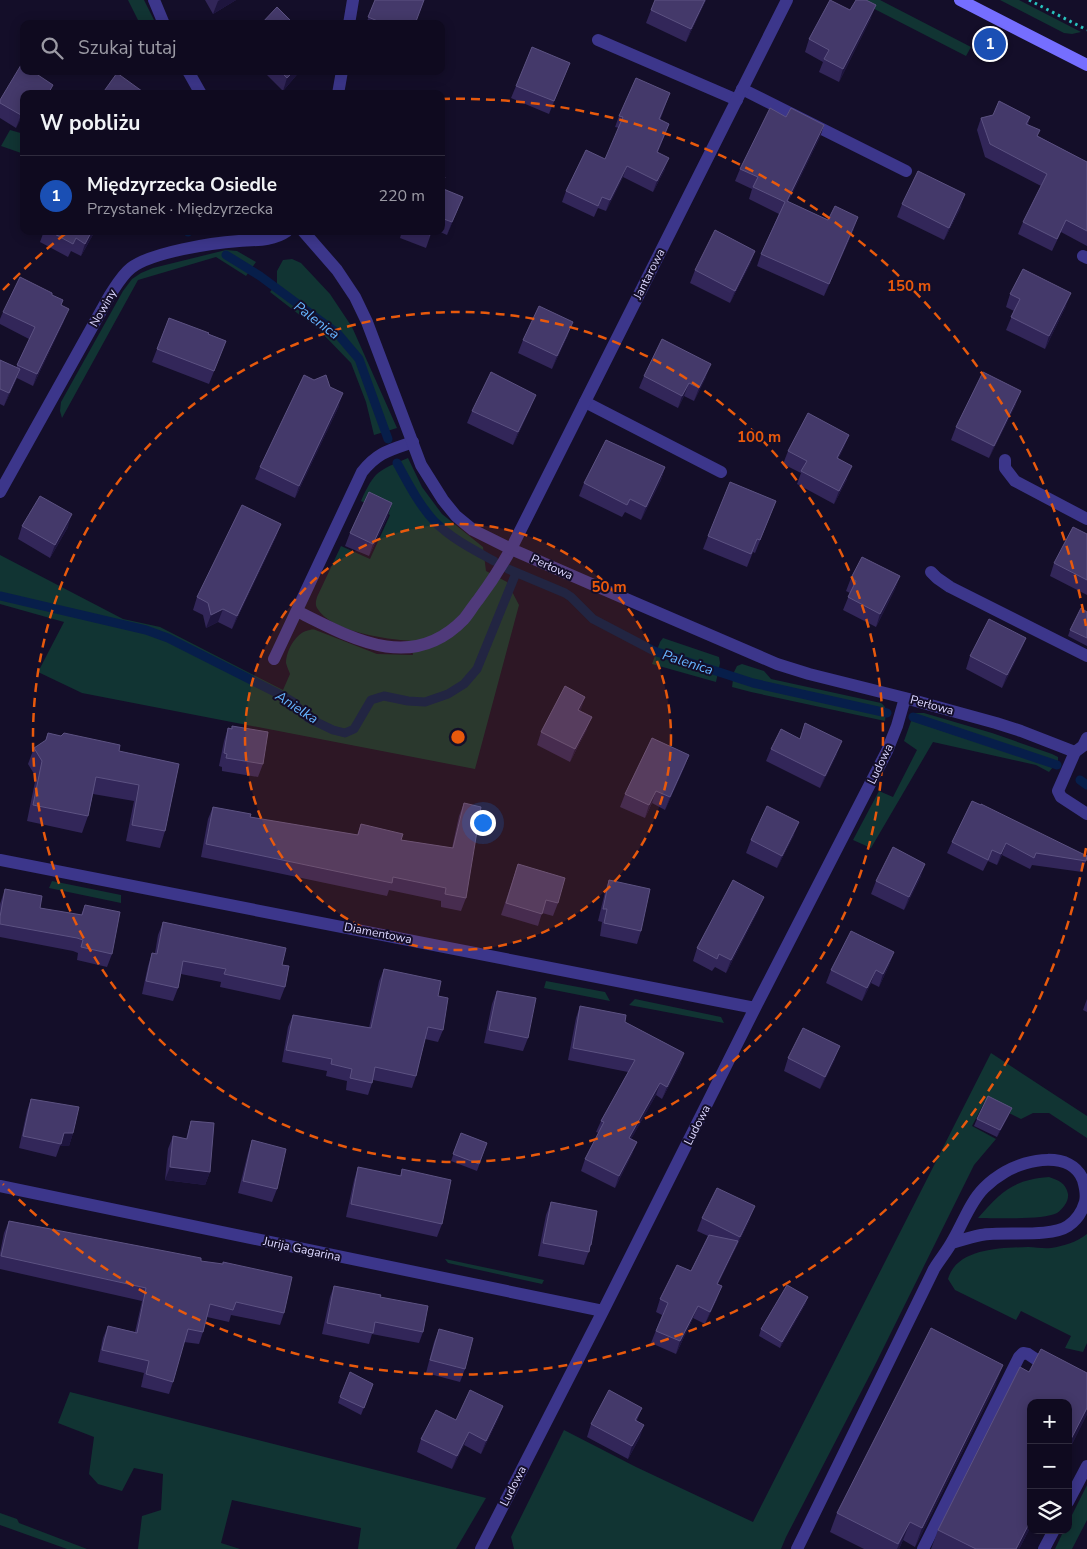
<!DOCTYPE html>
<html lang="pl">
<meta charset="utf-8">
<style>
body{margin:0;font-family:"Nunito Sans",sans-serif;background:#1d182c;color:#f1f3f6}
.controls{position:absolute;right:15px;bottom:15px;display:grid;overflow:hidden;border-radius:10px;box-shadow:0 2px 12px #0003}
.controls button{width:45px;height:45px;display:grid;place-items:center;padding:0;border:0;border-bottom:1px solid #2f2b3d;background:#0f0a1f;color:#f1f3f6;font:25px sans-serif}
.you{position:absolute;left:482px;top:822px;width:18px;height:18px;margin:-12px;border:4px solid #fff;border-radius:50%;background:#1a73e8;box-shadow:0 0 0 8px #1a73e833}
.badge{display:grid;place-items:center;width:32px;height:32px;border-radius:50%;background:#03dfff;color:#fff;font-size:16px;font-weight:700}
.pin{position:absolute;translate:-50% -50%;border:2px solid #fff;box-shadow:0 1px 5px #0006}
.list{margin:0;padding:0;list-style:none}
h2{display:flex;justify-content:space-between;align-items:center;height:65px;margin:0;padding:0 20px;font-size:21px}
h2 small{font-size:16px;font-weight:400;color:#9b9aa4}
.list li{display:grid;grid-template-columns:32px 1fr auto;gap:15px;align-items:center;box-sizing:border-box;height:80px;padding:0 20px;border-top:1px solid #2f2b3d}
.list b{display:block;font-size:19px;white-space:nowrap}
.list p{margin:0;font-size:16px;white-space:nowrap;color:#9b9aa4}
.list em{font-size:16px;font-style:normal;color:#9b9aa4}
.icon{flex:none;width:28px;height:28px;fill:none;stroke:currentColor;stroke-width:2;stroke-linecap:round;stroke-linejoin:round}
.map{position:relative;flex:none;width:1087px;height:1549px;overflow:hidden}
.search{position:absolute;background:#0f0a1f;box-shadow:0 2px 12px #0003;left:20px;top:20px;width:425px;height:55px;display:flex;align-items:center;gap:12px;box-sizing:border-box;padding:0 18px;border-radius:10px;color:#9b9aa4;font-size:19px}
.panel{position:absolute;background:#0f0a1f;box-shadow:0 2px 12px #0003;left:20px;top:90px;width:425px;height:145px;border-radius:10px}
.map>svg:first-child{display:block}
.green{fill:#113433}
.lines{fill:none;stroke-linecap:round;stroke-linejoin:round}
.stream{stroke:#071e4a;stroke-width:9}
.path{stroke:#28c2bd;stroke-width:3;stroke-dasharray:2.5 4;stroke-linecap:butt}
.service{stroke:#3c368b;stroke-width:12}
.minor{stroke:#3c368b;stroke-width:12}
.secondary{stroke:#756eff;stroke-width:12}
.wall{fill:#322659}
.shaded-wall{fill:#1e153e}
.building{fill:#44396a;stroke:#5c5282}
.ring{fill:none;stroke:#e8590c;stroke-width:2.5;stroke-dasharray:9 6}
.labels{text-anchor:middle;stroke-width:4;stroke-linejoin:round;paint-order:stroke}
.street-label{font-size:12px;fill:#dcd7ff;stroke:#140e29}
.water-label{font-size:14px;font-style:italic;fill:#65b4ff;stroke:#140e29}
.centre{fill:#e8590c;stroke:#140e29;stroke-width:2.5}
.ring-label{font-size:15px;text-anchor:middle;font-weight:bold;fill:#e8590c;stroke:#140e29;stroke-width:4;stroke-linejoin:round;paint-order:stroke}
</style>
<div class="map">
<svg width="1087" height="1549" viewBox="0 0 1087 1549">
<rect width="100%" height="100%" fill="#140e29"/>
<path class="green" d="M128,0H144L156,24H140Z
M857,0H880L971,47L966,56Z
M1000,0H1019L1081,32L1072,34L1064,33Z
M10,130L24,134V154L1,146Z
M226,250L237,251L256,262L246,276L216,257L138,280L62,418L60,411L61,402L123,291L132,279L141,273L153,268Z
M292,259L301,263L330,294L352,327L397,428L374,435L366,402L351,363L319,330L270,292L277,283V271L283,260Z
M408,458L422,487L442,514L483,547L486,571L507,582L519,605L475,769L82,693L38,672L64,622L0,604V555L123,619L160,627L283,690L290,674C289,671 287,667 286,663C286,650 297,631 310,630C313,629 316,630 318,631L377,654L413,655L411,641C386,639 331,632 317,608C315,604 316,601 317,597L341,546L370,559L390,515L361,501C375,470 378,471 408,458Z
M663,638L719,657L720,663L716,682L652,664L660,642Z
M742,664L764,671L771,679L881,703C888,708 886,713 885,721L751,692L732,687L734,672L737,666Z
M914,713H924L992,733L1052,754L1058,757V761L1049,772L1036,765L933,742L871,848L853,840L879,791L893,797L917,750L904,741Z
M52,881L121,895V903L49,888Z
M546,981L605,992L610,1001L544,988Z
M635,999L721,1017L724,1023L629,1005Z
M991,1053L1087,1116V1138L1049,1113H1033L1021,1119L985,1101L972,1126L996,1139L974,1165L874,1367L786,1537L781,1549H514L511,1537L564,1430L636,1467L753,1522Z
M1049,1177C1058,1180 1066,1183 1068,1194C1069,1201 1063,1209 1057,1213C1044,1220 995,1218 978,1218C1001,1192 1012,1180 1049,1177Z
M1087,1234V1343L1083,1352L1065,1348L1071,1336L1021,1311L1016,1320L955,1290L948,1279C957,1248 1001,1248 1028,1247C1036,1247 1044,1249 1051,1248C1064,1246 1077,1242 1087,1234Z
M445,1259L544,1280L542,1284L448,1263Z
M70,1392L486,1498L456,1549H358L361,1528L232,1500L221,1543L240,1549H138L142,1516L161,1510L163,1474L134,1468L122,1491L98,1484L89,1474L94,1437L58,1423Z
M1087,1485V1520L1072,1549H1055L1064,1530H1068V1523Z
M0,1513L17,1519L19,1523L87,1549H67L0,1525Z"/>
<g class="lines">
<path class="stream" d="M187,231L188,232
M226,255L260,276L337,333L359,359L388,439
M397,463C408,483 419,505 435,522C452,539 474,550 494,561
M508,569L565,593L571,597L593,619L654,651L753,683L887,713
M0,596L146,630L168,638L281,695L293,702L308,718L333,730L345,733L354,729L371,700L384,696L408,701L425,702L448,694L464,684L477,669L516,573
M913,717L1057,765
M1080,780L1087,785"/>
<path class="path" d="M1029,0L1087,30"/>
<path class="service" d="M349,24L353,0
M598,40L737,100
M742,89L906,171
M338,94L342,71
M1083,256L1087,258
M585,402L721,472
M1005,460V468L1015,481L1087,519
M931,572L937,578L950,587L1087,656
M297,611C353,639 412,673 464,619C469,613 473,606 478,600C490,584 501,567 511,549
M274,659L362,472C378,452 390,450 413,442
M1068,1502L1087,1466
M797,1549L934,1269C940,1259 948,1250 953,1240C963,1223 970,1202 984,1188C990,1182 998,1176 1005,1172C1027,1159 1071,1150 1083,1180C1085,1187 1087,1194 1085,1202C1082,1212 1077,1220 1068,1226C1050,1238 1003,1231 981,1235C971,1237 962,1240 952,1243
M923,1549L1019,1357L1023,1353L1028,1354L1049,1368
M1044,1549L1054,1530"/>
<path class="minor" d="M154,0L164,24
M188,71L201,94
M303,231L337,270L355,297L367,322L421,465L443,500L456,516L473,530L511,549L596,586L777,664L809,674L905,698L996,723L1021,731L1075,752
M0,492L110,295C116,286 122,275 131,268C152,252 212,243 239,241C255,240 273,241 287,231
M511,549L787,0
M1087,738L1083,746L1075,752L1058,791L1061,797L1087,814
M0,860L755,1008
M0,1186L603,1311
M481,1549L603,1311L755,1008L887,751L897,726L905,698"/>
<path class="secondary" d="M960,0L1087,65"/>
</g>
<path class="wall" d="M205,0H236L213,14Z
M375,0L415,24H366Z
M706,0L686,42L646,23L651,10Z
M850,10L871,18L839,82L819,72L823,62L805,52L809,39Z
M570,63L549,114L511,98L516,86Z
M263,71H300L283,91Z
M670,93L660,120L669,124L658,152L665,169L653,192L623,177L606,211L598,208L594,217L562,202L566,191L605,159L619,128L615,127L619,116Z
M24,94V122L20,120L16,128L0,118V100Z
M786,117L824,125L820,137L788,202L828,220L854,229L824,296L757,266L761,254L779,214L749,199L752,189L735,181L740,169Z
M1030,117L1028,124L1038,136L1087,162V246L1061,232L1052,251L1018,234L1023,222L1041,186L985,157L977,130L981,118Z
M441,188L458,209L447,235L438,231H441Z
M902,204L961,207L944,240L897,217Z
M44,231H95L81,256L71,251L68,257L40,242Z
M402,231H432L426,248L400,238Z
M755,251L750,264L730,303L690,283L695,270Z
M1010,294L1066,306L1045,349L1006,330L1014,311L1006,307Z
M52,295L61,305L64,321L33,386L17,378L4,406L0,404V360L16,368L29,339L0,324V319L3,312Z
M169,318L226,341L209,384L152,362Z
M568,335L552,369L518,353L523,340Z
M644,376L706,377L694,401L684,396L678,408L639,388Z
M330,387L339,406L295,498L255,479L260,467Z
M1016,404L989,458L951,440L956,427Z
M531,407L513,445L467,423L472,411Z
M849,435L844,447L838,459L847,479L834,504L797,484L801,473L783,464L788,451Z
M665,467L661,480L641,520L625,512L622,517L579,496L584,483Z
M776,501L755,553L753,552L747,567L703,549L708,536Z
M388,516L369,556L345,546L350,533Z
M281,524L276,537L232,629L218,622L206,628L203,615L193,610L197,597Z
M22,526L68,527L50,558L18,539Z
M1087,534V595L1050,576L1054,563Z
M900,576L895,589L876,627L843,610L850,593L846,591L851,578Z
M1087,612V646L1068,636L1070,630Z
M1026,638L1021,650L1002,688L966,669L970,656Z
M580,711L587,729L570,762L537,745L541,732Z
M232,726L263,764L258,777L222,771V767L219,766L224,741L228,728L231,729Z
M48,733L119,751L179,764L165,831L160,848L126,841L134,801L93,794L88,816L82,833L27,821L36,777L28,764L34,748L45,741Z
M800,739L837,754L820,788L766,761L771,749Z
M689,755L684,768L665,810L652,803L645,818L620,807L625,794Z
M972,801L1087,858L1082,872L1032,865L1030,869L1002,855L997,865L988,861L983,871L947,853L952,842Z
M464,803L466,898L461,911L441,907V901L389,890L387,896L201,857L208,819L213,807L250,817L357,835L361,824L401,840L452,848L459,816Z
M794,835L777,868L746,853L751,840Z
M518,864L558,903L553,916L542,913L538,926L501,915Z
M921,876L904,910L871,894L876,881Z
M609,880L641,931L637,944L600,936L602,922L598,921L605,892Z
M5,889L40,908L81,915L85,905L112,954L107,967L77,960L78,953L73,951L0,937V904Z
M759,909L726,973L715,967L712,971L693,961L697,948Z
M163,922L282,965L285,987L280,1000L220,987L221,982L181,974L178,988L173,1001L142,994L148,966L152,953H155L158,935Z
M894,952L889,965L879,987L871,983L862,1001L826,983L831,970Z
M384,969L438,996L443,1030L438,1042L425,1039L416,1076L412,1088L373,1080L368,1095L346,1090L347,1081L326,1076L327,1071L282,1062L288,1027L293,1015L369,1028L379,981Z
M497,991L528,1038L523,1051L484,1043L492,1004Z
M1087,999V1012L1083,1010Z
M580,1006L625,1022L684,1053L680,1065L662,1099L656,1095L631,1139L637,1142L632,1154L615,1188L581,1171L585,1159L599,1133L596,1132L601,1121L628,1072L568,1060L576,1018Z
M788,1058L835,1059L820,1089L784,1071Z
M31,1099L73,1133L69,1146H60L56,1157L19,1148L27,1111Z
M1009,1115L997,1137L974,1126L977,1119Z
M191,1121L210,1172L205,1185L165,1180L168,1149L173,1136L186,1139Z
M461,1133L487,1143L477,1171L451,1161Z
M252,1140L277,1189L272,1202L238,1193L248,1153Z
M358,1167L400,1176L402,1169L442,1224L437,1237L346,1217L354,1180Z
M551,1202L591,1245L584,1265L538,1256L546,1215Z
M702,1218L750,1219L718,1284L717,1299L705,1324L693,1318L676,1354L651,1343L662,1315L656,1312L660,1299L691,1271L708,1236L697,1231Z
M9,1221L201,1261L284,1313L280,1325L231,1315L229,1322L207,1317L203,1332L199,1344L184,1342L173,1382L169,1394L141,1387L144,1373L98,1362L103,1338L108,1326L135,1332L142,1301L0,1269V1253L4,1233Z
M334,1286L380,1297L423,1332L419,1343L372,1334L369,1344L322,1334L330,1297Z
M806,1303L780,1348L759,1336L761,1329Z
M439,1329L465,1369L460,1382L426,1373L434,1342Z
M1029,1372L1087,1373V1414L1068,1452V1403H1031V1526L1019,1549H931L938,1530Z
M373,1384L361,1415L338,1403L340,1397Z
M996,1384L915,1547L903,1540L899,1549H864L830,1532L837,1513Z
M503,1406L498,1419L481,1454L464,1445L452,1469L417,1452L421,1439Z
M642,1408L637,1420L640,1437L628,1459L587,1437L591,1424Z"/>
<path class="shaded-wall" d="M220,0H236L213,14L218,1Z
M705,0H706L686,42L691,29Z
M876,5L871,18L839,82L843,69Z
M570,63L565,76L549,114L554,101Z
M294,71H300L283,91L287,78Z
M24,110L20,120L16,128L21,115Z
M669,124L665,135L653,163L657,152Z
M824,125L820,137L783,213L787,201Z
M669,158L665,169L653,192L657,181Z
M627,166L623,177L606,211L610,200Z
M965,194L961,207L944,240L949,228Z
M463,197L458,209L447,235L452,222Z
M858,217L854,229L824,296L829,284Z
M92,231H95L81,256L85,244Z
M755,251L750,264L730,303L735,291Z
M1071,293L1066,306L1045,349L1049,336Z
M69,309L64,321L33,386L37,374Z
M573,322L568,335L552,369L557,356Z
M711,364L706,377L694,401L699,388Z
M20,369L15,382L4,406L9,393Z
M689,383L684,396L678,408L682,396Z
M1021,391L1016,404L989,458L994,446Z
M343,393L339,406L295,498L299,486Z
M536,395L531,407L513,445L518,432Z
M849,435L844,447L832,471L837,458Z
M852,466L847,479L834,504L839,491Z
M665,467L661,480L641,520L646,507Z
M392,503L388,516L369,556L373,544Z
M72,514L68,527L50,558L55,545Z
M281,524L276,537L232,629L237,616Z
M900,576L895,589L876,627L880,614Z
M223,609L218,622L206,628L211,615Z
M1026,638L1021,650L1002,688L1007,675Z
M585,697L581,710L574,723L578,710Z
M592,717L587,729L570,762L575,749Z
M842,741L837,754L820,788L825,776Z
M689,755L684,768L665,810L670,797Z
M656,791L652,803L645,818L649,805Z
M799,822L794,835L777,868L782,856Z
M1006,843L1002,855L997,865L1001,854Z
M925,864L921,876L904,910L909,897Z
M764,897L759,909L726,973L731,960Z
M894,952L889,965L879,987L883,974Z
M876,970L871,983L862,1001L867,988Z
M840,1046L835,1059L820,1089L825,1077Z
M684,1053L680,1065L662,1099L667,1087Z
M660,1083L656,1095L625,1150L629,1138Z
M1012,1108L1009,1115L997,1137L1000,1130Z
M64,1133H73L69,1146H60Z
M637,1142L632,1154L615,1188L619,1176Z
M170,1167L210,1172L205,1185L165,1180Z
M755,1206L750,1219L735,1250L740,1237Z
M738,1241L733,1253L712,1296L717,1284Z
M722,1286L717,1299L705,1324L710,1312Z
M808,1297L806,1303L780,1348L782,1342Z
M698,1306L693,1318L676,1354L680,1341Z
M1003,1365L996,1384L915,1547L922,1528Z
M503,1406L498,1419L481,1454L486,1441Z
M1087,1408V1414L1068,1452V1445Z
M644,1425L640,1437L628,1459L632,1446Z
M469,1432L464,1445L452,1469L457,1456Z
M1031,1520V1526L1019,1549H1016Z
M910,1522L903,1540L899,1549H897Z"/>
<path class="building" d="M375,0H424L415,24H385L368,17Z
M655,0H705L691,29L651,10Z
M830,0L850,10L856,0H866L876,5L843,69L824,59L829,50L809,39Z
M277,7L294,24H261Z
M532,47L570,63L554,101L516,86Z
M21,65L24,66V71H32L53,85L48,94H24V110L21,115L0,103V100Z
M280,71H294L287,78Z
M117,73L146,94H102Z
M636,78L670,93L659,119L669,124L657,152L669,158L657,181L627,166L610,200L602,197L598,206L566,191L586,150L605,159L623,117L619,116Z
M999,101L1030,117L1026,124L1040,130L1037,136L1087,162V231L1066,220L1057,239L1023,222L1047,174L990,144L981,118L993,115Z
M770,108L786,117L791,108L824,125L787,201L828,220L835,206L858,217L829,284L761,254L785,202L753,187L758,177L740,169Z
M918,171L965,194L949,228L902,204Z
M441,175L445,177L441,187Z
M441,188L463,197L452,222L441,218Z
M715,230L755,251L735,291L695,270Z
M49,231H92L85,244L76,238L73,244Z
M421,231H432L430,235Z
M1023,269L1071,293L1049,336L1011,317L1020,299L1010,294Z
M20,277L52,293V295L63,300L61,305L69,309L37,374L17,365L35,327L3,312Z
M539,306L573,322L557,356L523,340Z
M169,318L209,333L208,334L226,341L214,371L157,349Z
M662,339L711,364L699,388L689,383L682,396L644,376Z
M0,360L20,369L9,393L0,389Z
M491,372L536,395L518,432L472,411Z
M983,372L1021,391L994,446L956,427Z
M304,375L314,380L326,375L330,387L343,393L299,486L260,467Z
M808,413L849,435L837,458L852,466L839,491L801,471L807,461L788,451Z
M606,440L665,467L646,507L630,499L627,505L584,483Z
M730,482L776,501L760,540L757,539L751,554L708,536Z
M369,492L392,503L373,544L350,533Z
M40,496L72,514L55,545L22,526Z
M242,505L281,524L237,616L223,609L211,615L208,603L197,597Z
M1073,527L1087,534V580L1054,563Z
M862,557L900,576L880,614L848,597L856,581L851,578Z
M1081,608L1087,612V638L1070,630Z
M989,619L1026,638L1007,675L970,656Z
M565,686L585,697L578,710L592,717L575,749L541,732Z
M805,723L842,741L825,776L771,749L781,729L800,739Z
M232,726L268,732L263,764L226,758L227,754L224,753L228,728L232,729Z
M48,733L61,736L64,733L120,745L119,751L179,764L165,831L132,825L139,785L96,777L88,816L33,805L42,761L34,748L46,740Z
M652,738L689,755L670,797L656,791L649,805L625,794Z
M972,801L981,805V804L1087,856L1086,861L1036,853L1034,858L1006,843L1001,854L992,850L988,860L952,842Z
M464,803L481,807L466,898L445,894L446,888L393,877L392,883L206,844L213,807L251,814L250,817L358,835L361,824L403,834L401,840L453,848Z
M767,806L799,822L782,856L751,840Z
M893,847L925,864L909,897L876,881Z
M518,864L565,878L558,903L546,900L542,914L506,903Z
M609,880L650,889L641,931L604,923L607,909H603Z
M733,880L764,897L731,960L719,954L717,959L697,948Z
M5,889L42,896L40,908L82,915L85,905L120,912L112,954L81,947L83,940L77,938L0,924V917Z
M163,922L286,948L282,965L289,966L285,987L224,974L226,969L183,961L178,988L146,981L152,953L157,954Z
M851,931L894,952L883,974L876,970L867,988L831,970Z
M384,969L441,981L438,996L448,998L443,1030L428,1027L416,1076L375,1067L372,1083L350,1078L352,1069L331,1064L332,1059L286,1050L293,1015L371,1028Z
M497,991L536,998L528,1038L489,1030Z
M580,1006L626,1015L625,1022L684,1053L667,1087L660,1083L629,1138L637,1142L619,1176L585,1159L604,1122L601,1121L635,1060L573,1048Z
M803,1028L840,1046L825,1077L788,1058Z
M988,1096L1012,1108L1000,1130L977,1119Z
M31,1099L79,1107L73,1133H64L61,1144L23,1136Z
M191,1121L214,1123L210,1172L170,1167L173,1136L187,1139Z
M461,1133L487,1143L479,1164L453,1154Z
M252,1140L286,1149L277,1189L243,1181Z
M358,1167L401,1176L402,1169L451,1180L442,1224L351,1204Z
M717,1188L755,1206L740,1237L702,1218Z
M551,1202L597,1211L591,1245H590L589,1252L543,1243Z
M9,1221L201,1258V1261L223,1264V1262L292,1277L284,1313L236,1302L233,1310L210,1304L203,1332L188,1329L173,1382L146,1374L149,1361L102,1350L108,1326L137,1333L146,1288L1,1256Z
M709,1235L738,1241L717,1284L722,1286L710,1312L698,1306L680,1341L656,1331L668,1303L660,1299L677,1265L691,1271Z
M787,1285L808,1297L782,1342L761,1329Z
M334,1286L381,1295L380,1297L428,1306L423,1332L375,1322L373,1333L327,1323Z
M931,1328L1003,1365L922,1528L910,1522L898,1544L837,1513Z
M439,1329L473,1338L465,1369L430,1360Z
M1041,1349L1087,1373V1408L1068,1445V1403H1031V1520L1016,1549H976L938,1530L1020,1367L1029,1372Z
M350,1372L373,1384L364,1408L340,1397Z
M470,1390L503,1406L486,1441L469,1432L457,1456L421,1439L436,1410L456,1420Z
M609,1390L642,1408L635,1420L644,1425L632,1446L591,1424Z"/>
<circle cx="458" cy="737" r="213" fill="#e8590c" fill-opacity=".12"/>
<g class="ring">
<circle cx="458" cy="737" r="213"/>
<circle cx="458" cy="737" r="425"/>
<path d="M1086 848A638 638 0 0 1 3 1184M3 290A638 638 0 0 1 65 234M441 99A638 638 0 0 1 1086 626"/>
</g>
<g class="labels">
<g class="street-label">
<text transform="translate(649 274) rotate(-63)" y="4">Jantarowa</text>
<text transform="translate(103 308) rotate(-60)" y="4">Nowiny</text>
<text transform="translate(552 567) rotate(24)" y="4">Perłowa</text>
<text transform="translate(932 705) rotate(15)" y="4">Perłowa</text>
<text transform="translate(880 764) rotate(-64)" y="4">Ludowa</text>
<text transform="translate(378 933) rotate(11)" y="4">Diamentowa</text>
<text transform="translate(697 1125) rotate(-63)" y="4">Ludowa</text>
<text transform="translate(302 1249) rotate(12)" y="4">Jurija Gagarina</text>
<text transform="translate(513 1486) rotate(-63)" y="4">Ludowa</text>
</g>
<g class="water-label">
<text transform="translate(317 320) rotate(37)" y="5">Palenica</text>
<text transform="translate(688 662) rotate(18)" y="5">Palenica</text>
<text transform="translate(297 707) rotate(33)" y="5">Anielka</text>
</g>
</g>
<circle cx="458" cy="737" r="8" class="centre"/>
<g class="ring-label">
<text x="909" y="291">150 m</text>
<text x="759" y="442">100 m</text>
<text x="609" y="592">50 m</text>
</g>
</svg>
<div class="controls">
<button>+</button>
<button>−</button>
<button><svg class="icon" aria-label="layers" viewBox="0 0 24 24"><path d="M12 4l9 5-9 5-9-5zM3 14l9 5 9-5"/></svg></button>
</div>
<div class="you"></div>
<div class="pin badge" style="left:990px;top:44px;background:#1a4fb4">1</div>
<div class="search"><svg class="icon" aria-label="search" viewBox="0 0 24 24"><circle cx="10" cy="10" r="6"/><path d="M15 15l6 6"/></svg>Szukaj tutaj</div>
<section class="panel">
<h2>W pobliżu<small></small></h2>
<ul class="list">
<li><span class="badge" style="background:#1a4fb4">1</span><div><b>Międzyrzecka Osiedle</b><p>Przystanek · Międzyrzecka</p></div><em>220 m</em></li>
</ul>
</section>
</div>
